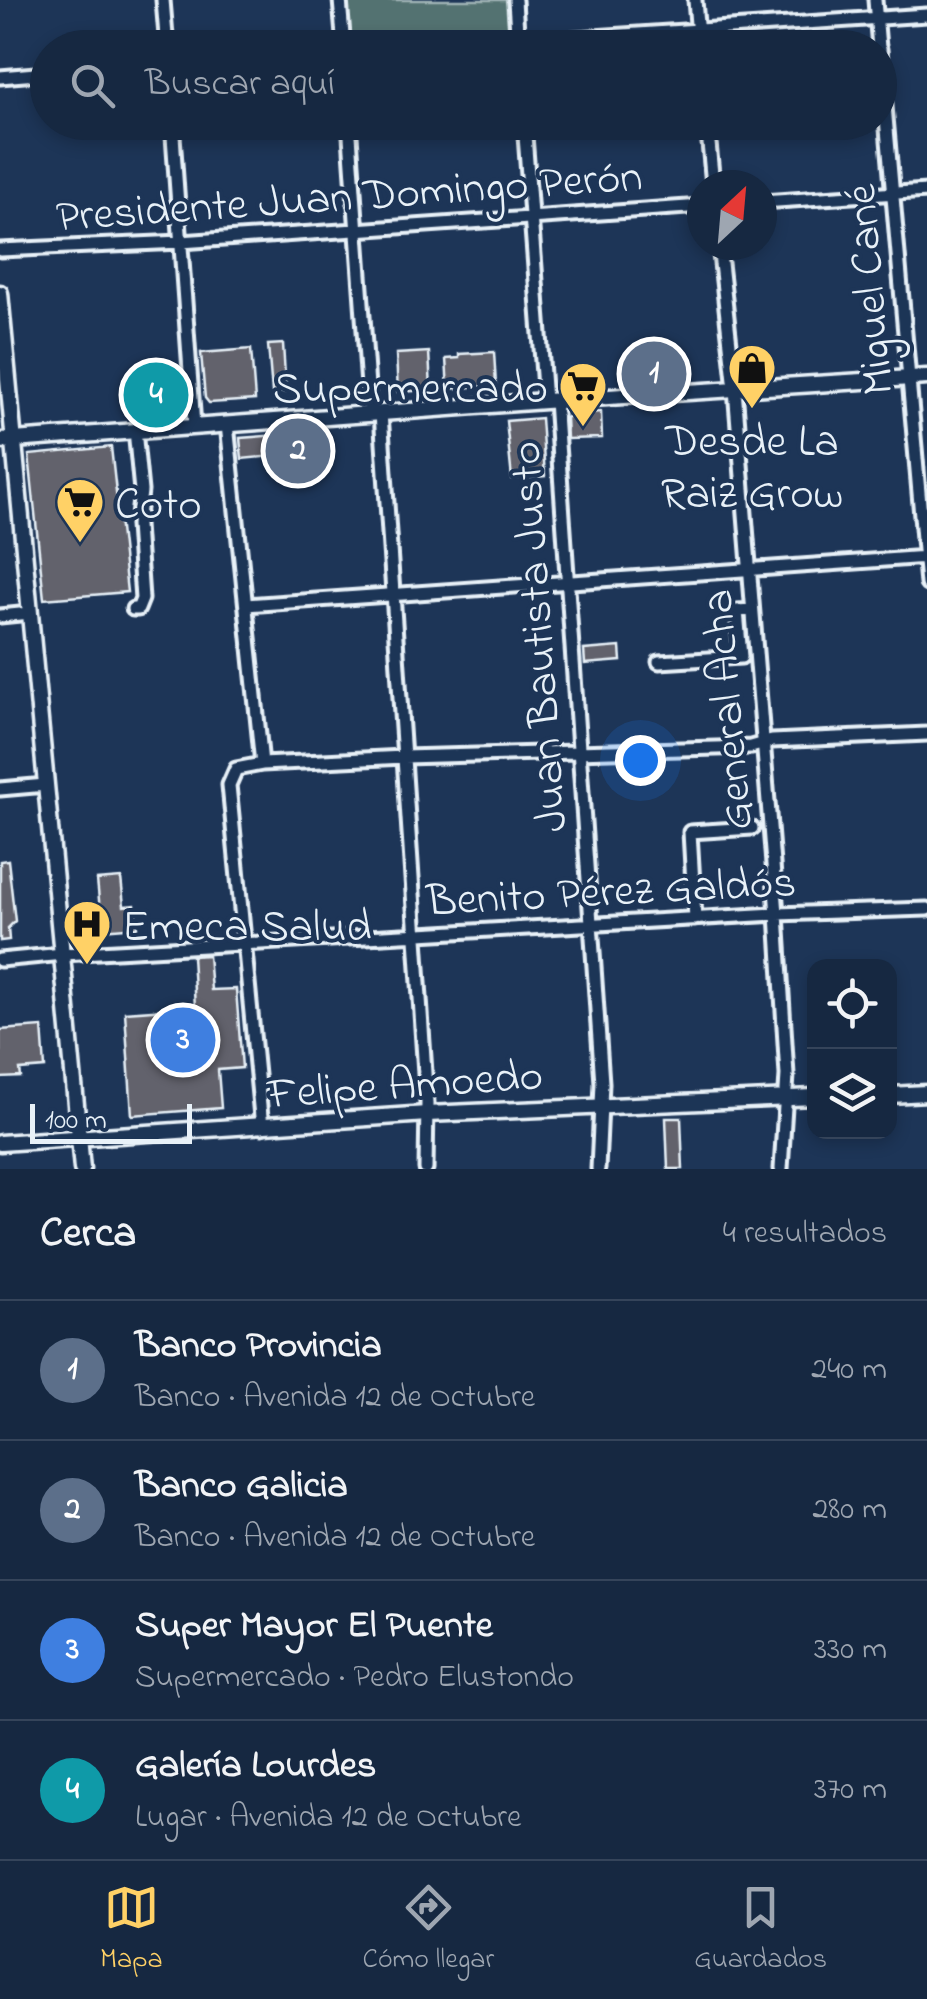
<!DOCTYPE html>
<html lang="es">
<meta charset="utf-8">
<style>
body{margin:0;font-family:"Indie Flower",sans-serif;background:#1f3048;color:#f1f3f6}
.controls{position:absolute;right:30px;bottom:30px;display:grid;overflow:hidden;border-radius:20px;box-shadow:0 5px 15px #0003}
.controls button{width:90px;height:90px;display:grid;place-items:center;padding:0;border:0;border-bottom:2px solid #35445a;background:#162841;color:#f1f3f6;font:50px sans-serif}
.compass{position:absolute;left:687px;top:170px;width:90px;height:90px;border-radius:50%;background:#162841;box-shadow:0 5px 15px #0003;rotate:26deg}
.scale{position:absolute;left:30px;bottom:25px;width:162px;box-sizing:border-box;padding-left:10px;border:5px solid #e8f1f8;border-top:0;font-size:28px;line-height:35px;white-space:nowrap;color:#e8f1f8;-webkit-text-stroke:8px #1d3557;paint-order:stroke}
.you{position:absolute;left:640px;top:760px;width:35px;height:35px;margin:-25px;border:8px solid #fff;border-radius:50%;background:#1a73e8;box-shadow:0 0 0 15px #1a73e833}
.badge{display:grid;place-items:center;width:65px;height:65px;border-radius:50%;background:#ffd166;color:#fff;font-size:32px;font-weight:700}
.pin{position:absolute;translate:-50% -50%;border:5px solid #fff;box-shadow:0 2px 10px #0006}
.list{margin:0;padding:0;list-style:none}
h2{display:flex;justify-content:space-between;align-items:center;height:130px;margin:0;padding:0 40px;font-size:42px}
h2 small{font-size:32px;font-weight:400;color:#9ea6b1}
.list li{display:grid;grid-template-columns:65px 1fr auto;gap:30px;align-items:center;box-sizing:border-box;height:140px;padding:0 40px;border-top:2px solid #35445a}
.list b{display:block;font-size:38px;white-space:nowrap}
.list p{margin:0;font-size:32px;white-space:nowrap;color:#9ea6b1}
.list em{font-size:32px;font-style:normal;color:#9ea6b1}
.icon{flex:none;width:55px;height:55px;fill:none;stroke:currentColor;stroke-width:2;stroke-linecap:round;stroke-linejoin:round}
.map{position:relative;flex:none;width:927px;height:1169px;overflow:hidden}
.search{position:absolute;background:#162841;box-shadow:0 5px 15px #0003;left:30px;right:30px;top:30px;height:110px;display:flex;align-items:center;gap:25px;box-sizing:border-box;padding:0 35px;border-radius:55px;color:#9ea6b1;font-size:38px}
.sheet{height:690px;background:#162841}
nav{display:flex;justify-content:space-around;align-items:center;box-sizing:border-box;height:140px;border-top:2px solid #35445a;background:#162841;font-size:28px;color:#9ea6b1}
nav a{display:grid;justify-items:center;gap:5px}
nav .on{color:#ffd166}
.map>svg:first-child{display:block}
.green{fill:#537271;stroke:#9eb2b4;stroke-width:2.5}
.building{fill:#62626c;stroke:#e8f1f8;stroke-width:2.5}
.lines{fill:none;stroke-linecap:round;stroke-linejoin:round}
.minor-casing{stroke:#e8f1f8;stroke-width:19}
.major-casing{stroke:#e8f1f8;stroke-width:21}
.minor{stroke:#1d3557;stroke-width:11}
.major{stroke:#1d3557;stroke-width:14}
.labels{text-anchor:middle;stroke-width:8;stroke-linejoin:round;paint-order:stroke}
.street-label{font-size:45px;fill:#e8f1f8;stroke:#1d3557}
.poi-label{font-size:45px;fill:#e8f1f8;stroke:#1d3557;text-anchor:start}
</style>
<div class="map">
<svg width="927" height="1169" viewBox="0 0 927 1169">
<rect width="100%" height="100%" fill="#1d3557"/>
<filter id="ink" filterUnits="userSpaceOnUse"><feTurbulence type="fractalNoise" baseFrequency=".01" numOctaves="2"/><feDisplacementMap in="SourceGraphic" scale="20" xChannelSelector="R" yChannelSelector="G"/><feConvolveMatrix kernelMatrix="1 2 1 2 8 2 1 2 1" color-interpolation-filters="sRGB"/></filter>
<g filter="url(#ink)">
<path class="green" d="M347,0H506L509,37L358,47L349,38Z"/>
<path class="building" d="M283,344L286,392H272L268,345Z
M251,349L255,400L209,403L205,398L201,353Z
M429,352L431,390L398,392L396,354Z
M494,352L496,385L448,389L446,359L459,358V354Z
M162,373V381L181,380L182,407L150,409L148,374Z
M601,412L602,438L567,439L566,418L571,414Z
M541,418L545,476L512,479L506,421Z
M304,433L308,483L292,484L291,467L274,469L273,456L242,459L240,438Z
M111,447L127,592L44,599L29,455Z
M620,647L621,661L585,664L584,650Z
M8,860L15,921L8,928L9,940L0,941V861Z
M121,878L124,906L135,905L137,927L102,930L97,880Z
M208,955L211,990L236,989L242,1068L218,1070L221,1108L132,1115L125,1012L195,1007L192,956Z
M42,1027L45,1068L20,1070L21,1077L0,1078V1030Z
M666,1118H681L683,1169H668Z"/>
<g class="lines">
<g class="minor-casing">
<path id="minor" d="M163,0L167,48
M340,0L344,48
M515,0L518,48
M695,0L699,48
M875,0L879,48
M425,48L927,15
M880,49L927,584
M0,77L48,73
M172,122L194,426
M349,122L370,414
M524,122L545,401
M707,122L713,185
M762,202L927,191
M719,245L735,389L777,914L787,1075L781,1169
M0,250L181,242L702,206
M555,400L602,1083L598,1169
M381,413L427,1103L426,1169
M227,424L262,764
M246,605L927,557
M133,609H138L142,599L137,525L141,491L135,430
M0,616L30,613
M659,662L741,657L737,611L752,610
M0,789L46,785
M695,919L690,832L752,828
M0,960L63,954L777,914L927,909
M262,1127L229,785L236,769L262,764L404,757L751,747L772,741L927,734"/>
</g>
<g class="major-casing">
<path id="major" d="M0,293L82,1169
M0,441L545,401L927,377
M890,1095L927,1093
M0,1143L427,1114L814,1097"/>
</g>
<use href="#minor" class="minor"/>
<use href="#major" class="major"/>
</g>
</g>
<defs>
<g id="shop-pin" transform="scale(2.5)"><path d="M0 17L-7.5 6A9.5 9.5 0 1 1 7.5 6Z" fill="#ffd166" stroke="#1d3557"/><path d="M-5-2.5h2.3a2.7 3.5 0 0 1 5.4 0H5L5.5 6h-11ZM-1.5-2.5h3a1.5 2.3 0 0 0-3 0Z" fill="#111"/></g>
<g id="supermarket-pin" transform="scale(2.5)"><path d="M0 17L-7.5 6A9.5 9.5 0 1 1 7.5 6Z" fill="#ffd166" stroke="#1d3557"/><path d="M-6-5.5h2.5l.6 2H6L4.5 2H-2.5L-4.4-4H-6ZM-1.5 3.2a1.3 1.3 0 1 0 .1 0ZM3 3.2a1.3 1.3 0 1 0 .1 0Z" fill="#111"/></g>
<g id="hospital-pin" transform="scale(2.5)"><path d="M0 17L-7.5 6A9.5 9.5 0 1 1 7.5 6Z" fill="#ffd166" stroke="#1d3557"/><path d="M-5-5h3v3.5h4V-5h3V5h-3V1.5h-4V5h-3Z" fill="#111"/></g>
</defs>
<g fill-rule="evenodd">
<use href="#shop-pin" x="752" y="368"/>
<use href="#supermarket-pin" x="583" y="386"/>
<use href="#supermarket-pin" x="80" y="502"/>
<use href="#hospital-pin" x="87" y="924"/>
</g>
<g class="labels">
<g class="street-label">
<text transform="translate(349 194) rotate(-4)" y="16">Presidente Juan Domingo Perón</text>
<text transform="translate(867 290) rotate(-95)" y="16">Miguel Cané</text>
<text transform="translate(536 637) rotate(-94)" y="16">Juan Bautista Justo</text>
<text transform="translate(725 710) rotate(-95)" y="16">General Acha</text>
<text transform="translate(611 889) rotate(-3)" y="16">Benito Pérez Galdós</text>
<text transform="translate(405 1082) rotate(-4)" y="16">Felipe Amoedo</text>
</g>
<g class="poi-label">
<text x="548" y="402" text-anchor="end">Supermercado</text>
<text x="752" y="455" text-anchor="middle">Desde La<tspan x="752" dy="52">Raiz Grow</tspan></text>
<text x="115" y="518">Coto</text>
<text x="122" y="940">Emeca Salud</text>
</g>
</g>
</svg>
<div class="controls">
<button><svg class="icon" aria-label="locate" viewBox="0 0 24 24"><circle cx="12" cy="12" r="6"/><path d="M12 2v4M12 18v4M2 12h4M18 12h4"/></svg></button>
<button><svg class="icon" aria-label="layers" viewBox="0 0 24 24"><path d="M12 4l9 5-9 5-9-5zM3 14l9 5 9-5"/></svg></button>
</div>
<svg class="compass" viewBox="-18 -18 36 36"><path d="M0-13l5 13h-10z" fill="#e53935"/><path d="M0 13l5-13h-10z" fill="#9ea6b1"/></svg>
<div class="scale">100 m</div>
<div class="you"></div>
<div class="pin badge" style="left:654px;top:374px;background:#5c6f8a">1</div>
<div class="pin badge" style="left:298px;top:451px;background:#5c6f8a">2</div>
<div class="pin badge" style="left:183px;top:1040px;background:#3f7fe0">3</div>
<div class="pin badge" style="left:156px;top:395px;background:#0f9aa8">4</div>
<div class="search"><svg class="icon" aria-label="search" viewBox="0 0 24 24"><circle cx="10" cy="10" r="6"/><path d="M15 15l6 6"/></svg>Buscar aquí</div>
</div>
<section class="sheet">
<h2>Cerca<small>4 resultados</small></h2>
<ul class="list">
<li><span class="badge" style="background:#5c6f8a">1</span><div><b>Banco Provincia</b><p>Banco · Avenida 12 de Octubre</p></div><em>240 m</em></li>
<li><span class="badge" style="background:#5c6f8a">2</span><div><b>Banco Galicia</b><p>Banco · Avenida 12 de Octubre</p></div><em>280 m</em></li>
<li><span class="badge" style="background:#3f7fe0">3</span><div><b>Super Mayor El Puente</b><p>Supermercado · Pedro Elustondo</p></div><em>330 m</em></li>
<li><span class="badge" style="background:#0f9aa8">4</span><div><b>Galería Lourdes</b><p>Lugar · Avenida 12 de Octubre</p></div><em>370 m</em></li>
</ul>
</section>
<nav>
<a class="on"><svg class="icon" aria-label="map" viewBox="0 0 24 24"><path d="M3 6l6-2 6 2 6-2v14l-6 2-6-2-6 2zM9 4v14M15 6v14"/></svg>Mapa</a>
<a><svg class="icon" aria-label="directions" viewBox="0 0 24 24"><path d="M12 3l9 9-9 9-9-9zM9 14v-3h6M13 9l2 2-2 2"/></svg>Cómo llegar</a>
<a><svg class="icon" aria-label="saved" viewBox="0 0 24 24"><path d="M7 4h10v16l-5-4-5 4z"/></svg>Guardados</a>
</nav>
